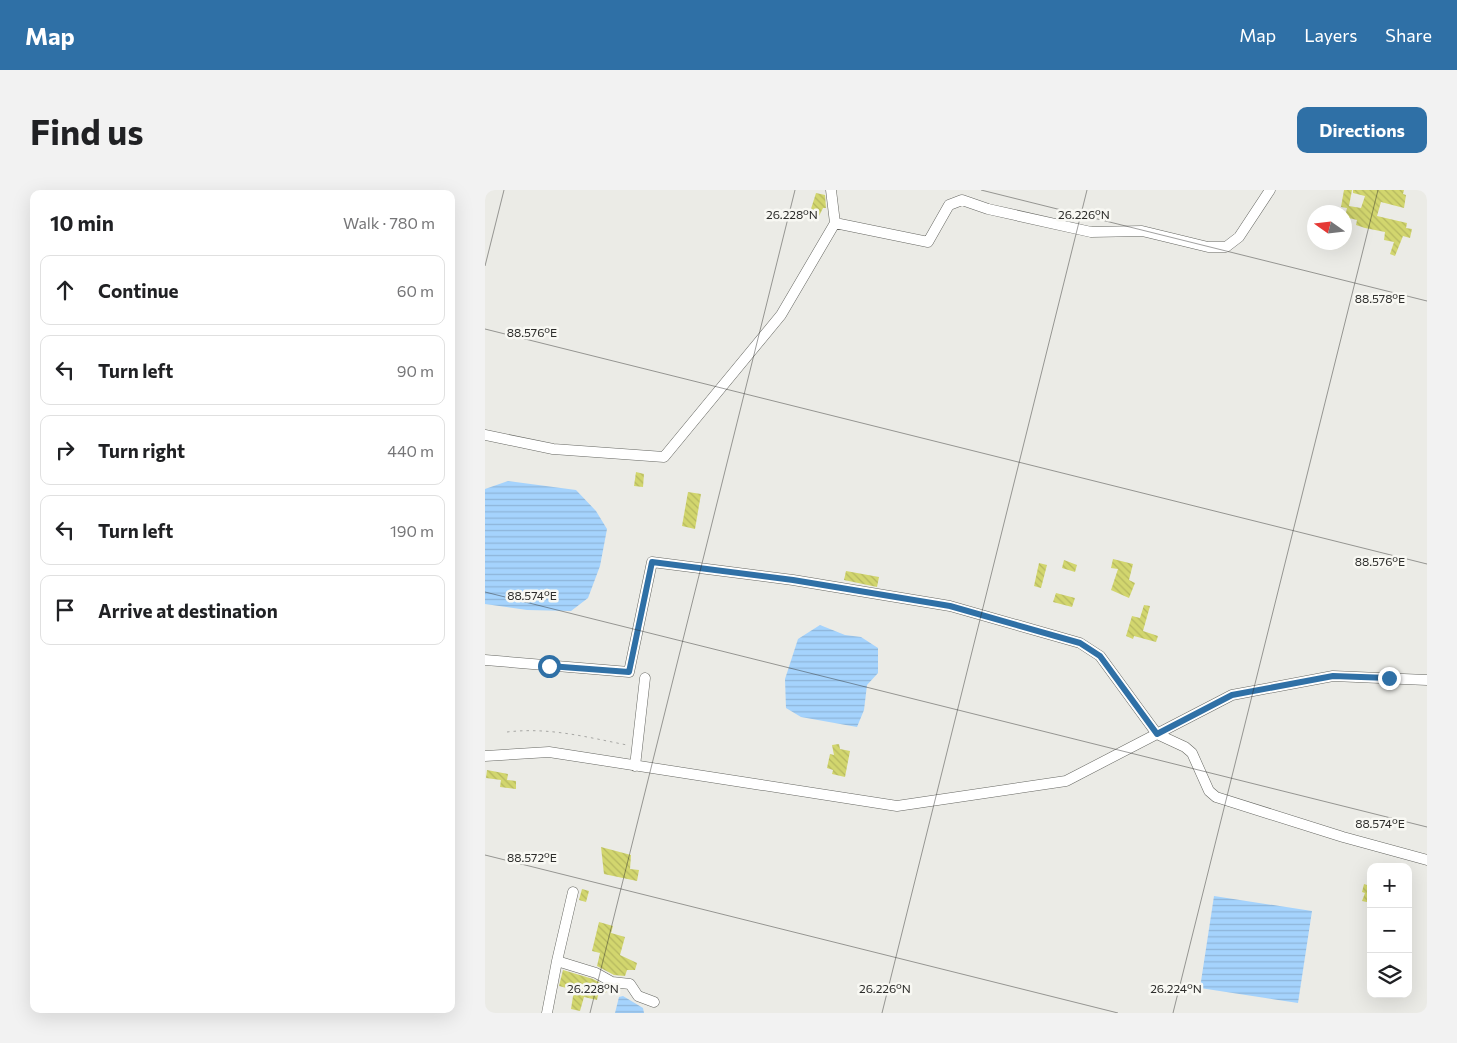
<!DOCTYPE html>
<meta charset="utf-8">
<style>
body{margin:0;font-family:Commissioner,sans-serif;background:#f2f2f2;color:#202124}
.controls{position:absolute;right:15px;bottom:15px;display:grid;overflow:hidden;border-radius:10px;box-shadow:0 5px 20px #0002}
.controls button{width:45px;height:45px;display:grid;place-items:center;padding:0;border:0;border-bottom:1px solid #e0e0e0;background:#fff;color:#202124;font:25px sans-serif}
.compass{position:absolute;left:822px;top:15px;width:45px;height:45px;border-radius:50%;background:#fff;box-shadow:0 5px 20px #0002;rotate:284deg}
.stop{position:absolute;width:15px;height:15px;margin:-11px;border:4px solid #2f70a6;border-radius:50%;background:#fff}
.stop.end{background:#2f70a6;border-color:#fff;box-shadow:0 1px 5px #0008}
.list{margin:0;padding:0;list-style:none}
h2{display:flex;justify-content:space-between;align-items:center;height:65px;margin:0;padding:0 20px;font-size:21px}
h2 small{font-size:16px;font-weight:400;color:#757577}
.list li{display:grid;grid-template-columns:32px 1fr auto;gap:15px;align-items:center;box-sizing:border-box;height:70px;margin:0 10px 10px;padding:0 10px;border:1px solid #e0e0e0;border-radius:10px}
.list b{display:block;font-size:19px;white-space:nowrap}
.list em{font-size:16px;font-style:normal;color:#757577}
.icon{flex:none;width:28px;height:28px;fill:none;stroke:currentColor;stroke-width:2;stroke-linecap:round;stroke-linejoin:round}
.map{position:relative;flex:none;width:942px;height:823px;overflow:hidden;border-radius:10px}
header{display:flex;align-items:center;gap:30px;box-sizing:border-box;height:70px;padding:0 25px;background:#2f70a6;color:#fff}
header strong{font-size:24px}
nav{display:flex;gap:28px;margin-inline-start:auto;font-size:18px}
.intro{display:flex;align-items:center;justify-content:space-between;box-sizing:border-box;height:120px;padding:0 30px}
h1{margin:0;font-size:35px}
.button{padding:12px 22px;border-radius:10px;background:#2f70a6;color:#fff;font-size:18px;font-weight:700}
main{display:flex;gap:30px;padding:0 30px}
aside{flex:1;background:#fff;border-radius:10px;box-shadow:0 5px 20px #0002}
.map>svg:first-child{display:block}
.water{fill:url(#water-rules)}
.building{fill:url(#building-back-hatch)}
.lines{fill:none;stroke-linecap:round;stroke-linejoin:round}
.minor-casing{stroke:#666762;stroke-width:11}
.path{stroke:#a7a7a4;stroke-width:1;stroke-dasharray:2.5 4;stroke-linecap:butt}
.minor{stroke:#fff;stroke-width:10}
.route{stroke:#2f70a6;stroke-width:6}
.ticks{fill:none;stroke:#2d2d2b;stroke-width:1;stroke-opacity:0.45}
.ticks-label{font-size:12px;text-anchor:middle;fill:#2d2d2b;stroke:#f8f8f3;stroke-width:5;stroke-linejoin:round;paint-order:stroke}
</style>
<header>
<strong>Map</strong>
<nav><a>Map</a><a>Layers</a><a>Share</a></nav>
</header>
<div class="intro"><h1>Find us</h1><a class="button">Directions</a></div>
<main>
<aside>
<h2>10 min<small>Walk · 780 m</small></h2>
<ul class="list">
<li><svg class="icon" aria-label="ahead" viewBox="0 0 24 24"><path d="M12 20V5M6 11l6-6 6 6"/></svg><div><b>Continue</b></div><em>60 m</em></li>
<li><svg class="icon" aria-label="left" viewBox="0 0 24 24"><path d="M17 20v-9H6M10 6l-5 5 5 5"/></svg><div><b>Turn left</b></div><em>90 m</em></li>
<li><svg class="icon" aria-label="right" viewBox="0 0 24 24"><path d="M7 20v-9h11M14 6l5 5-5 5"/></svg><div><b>Turn right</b></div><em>440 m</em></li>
<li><svg class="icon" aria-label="left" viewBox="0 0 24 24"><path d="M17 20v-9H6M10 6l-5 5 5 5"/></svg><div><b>Turn left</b></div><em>190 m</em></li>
<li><svg class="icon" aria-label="arrive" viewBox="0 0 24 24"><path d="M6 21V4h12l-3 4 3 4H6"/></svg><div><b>Arrive at destination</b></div></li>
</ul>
</aside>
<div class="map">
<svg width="942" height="823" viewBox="0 0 942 823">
<defs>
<pattern id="water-rules" width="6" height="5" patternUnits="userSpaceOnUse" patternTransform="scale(1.25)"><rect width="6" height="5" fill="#a5d3fd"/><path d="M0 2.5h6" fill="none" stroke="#8eb5d9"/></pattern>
<pattern id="building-back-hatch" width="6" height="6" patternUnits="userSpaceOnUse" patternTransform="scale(1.25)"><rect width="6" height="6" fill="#d2d66e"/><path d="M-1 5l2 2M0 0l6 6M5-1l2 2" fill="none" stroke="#b5b85f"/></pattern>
</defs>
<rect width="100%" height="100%" fill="#ebebe6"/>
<path class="water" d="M23,291L91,300L111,321L122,339L115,376L103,408L86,421L42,420L0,414V299Z
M335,435L360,445L376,447L393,458V483L382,495L379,520L372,537L316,527L301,518L300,489L313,449Z
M729,706L827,721L813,813L715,798Z
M138,806L158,818L159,823H130L134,807Z"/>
<path class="building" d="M859,0H867L864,16L876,18L880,6L868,3V0H919L918,4L921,5L919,18L896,12L892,26L922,33L921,38L927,39L925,48L918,46L910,66L905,64L909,52L899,50L900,42L880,38L871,35L872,30L860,27L862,18L856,17Z
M331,3L340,5L341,18H338L334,26L325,22Z
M151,282L159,284L158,297L149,296Z
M203,302L216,304L210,339L197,336Z
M628,369L648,374L644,390L650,393L644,408L626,400L633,379L626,378Z
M579,370L592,375L590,382L577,378Z
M554,373L562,375L556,398L549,396Z
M361,381L394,387L392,397L359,390Z
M571,403L590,408L587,417L568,412Z
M659,415L665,416L658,441L673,446L671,452L649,446L648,449L641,446L647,426L655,428Z
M354,554L355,559L365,561L360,587L347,584L348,580L342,578L345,564L349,565L347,555Z
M2,580L23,584L22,590L31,591V599L15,597L16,590L1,588Z
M116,657L146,665L145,679L154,680L152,691L119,684Z
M884,689H886V713L877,711L880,703L877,702L879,694L882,695Z
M97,699L104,701L101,712L94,710Z
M114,732L128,736L126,743L140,747L135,765L152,773L150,780H142L140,786L129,785L112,776L115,763L107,761Z
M78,780L108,789L123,797L121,803L114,801L112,810L99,807L95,821L86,819L89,800L74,796Z"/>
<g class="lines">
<g class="minor-casing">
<path id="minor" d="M346,0L350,33
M0,245L68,259L179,267L296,125L350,33L443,52L464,15L477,10L503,19L606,42L657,41L723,57H741L754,47L785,0
M0,470L144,482L167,372L308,390L465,416L595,453L615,466L672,544L700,557L707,563L724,601L731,607L858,647L942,670
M0,566L64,562L412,616L581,591L747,505L848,486L942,490
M150,576L160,488
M88,702L72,771L111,783L127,792L145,794L153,806L169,812
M62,823L72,771"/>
</g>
<path class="path" d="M22,542C64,537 101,547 142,555"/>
<use href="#minor" class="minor"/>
</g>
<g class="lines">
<path class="route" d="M64,476L144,482L167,372L308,390L465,416L595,453L615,466L672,544L747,505L848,486L904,488"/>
</g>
<path class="ticks" d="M496,0L942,111M0,76L19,0M0,139L942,374M0,402L942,637M0,665L633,823M105,823L310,0M397,823L602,0M688,823L893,0"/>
<g class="ticks-label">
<text x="307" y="29">26.228°N</text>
<text x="599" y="29">26.226°N</text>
<text x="895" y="113">88.578°E</text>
<text x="47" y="147">88.576°E</text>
<text x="895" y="376">88.576°E</text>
<text x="47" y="410">88.574°E</text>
<text x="895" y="638">88.574°E</text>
<text x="47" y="672">88.572°E</text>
<text x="108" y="803">26.228°N</text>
<text x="400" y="803">26.226°N</text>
<text x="691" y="803">26.224°N</text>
</g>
</svg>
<div class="controls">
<button>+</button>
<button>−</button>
<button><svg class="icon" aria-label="layers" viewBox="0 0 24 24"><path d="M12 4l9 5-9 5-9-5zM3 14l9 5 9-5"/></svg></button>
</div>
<svg class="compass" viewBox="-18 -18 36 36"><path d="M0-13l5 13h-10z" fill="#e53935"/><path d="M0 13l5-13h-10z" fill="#757577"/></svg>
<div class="stop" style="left:64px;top:476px"></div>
<div class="stop end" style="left:904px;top:488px"></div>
</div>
</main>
